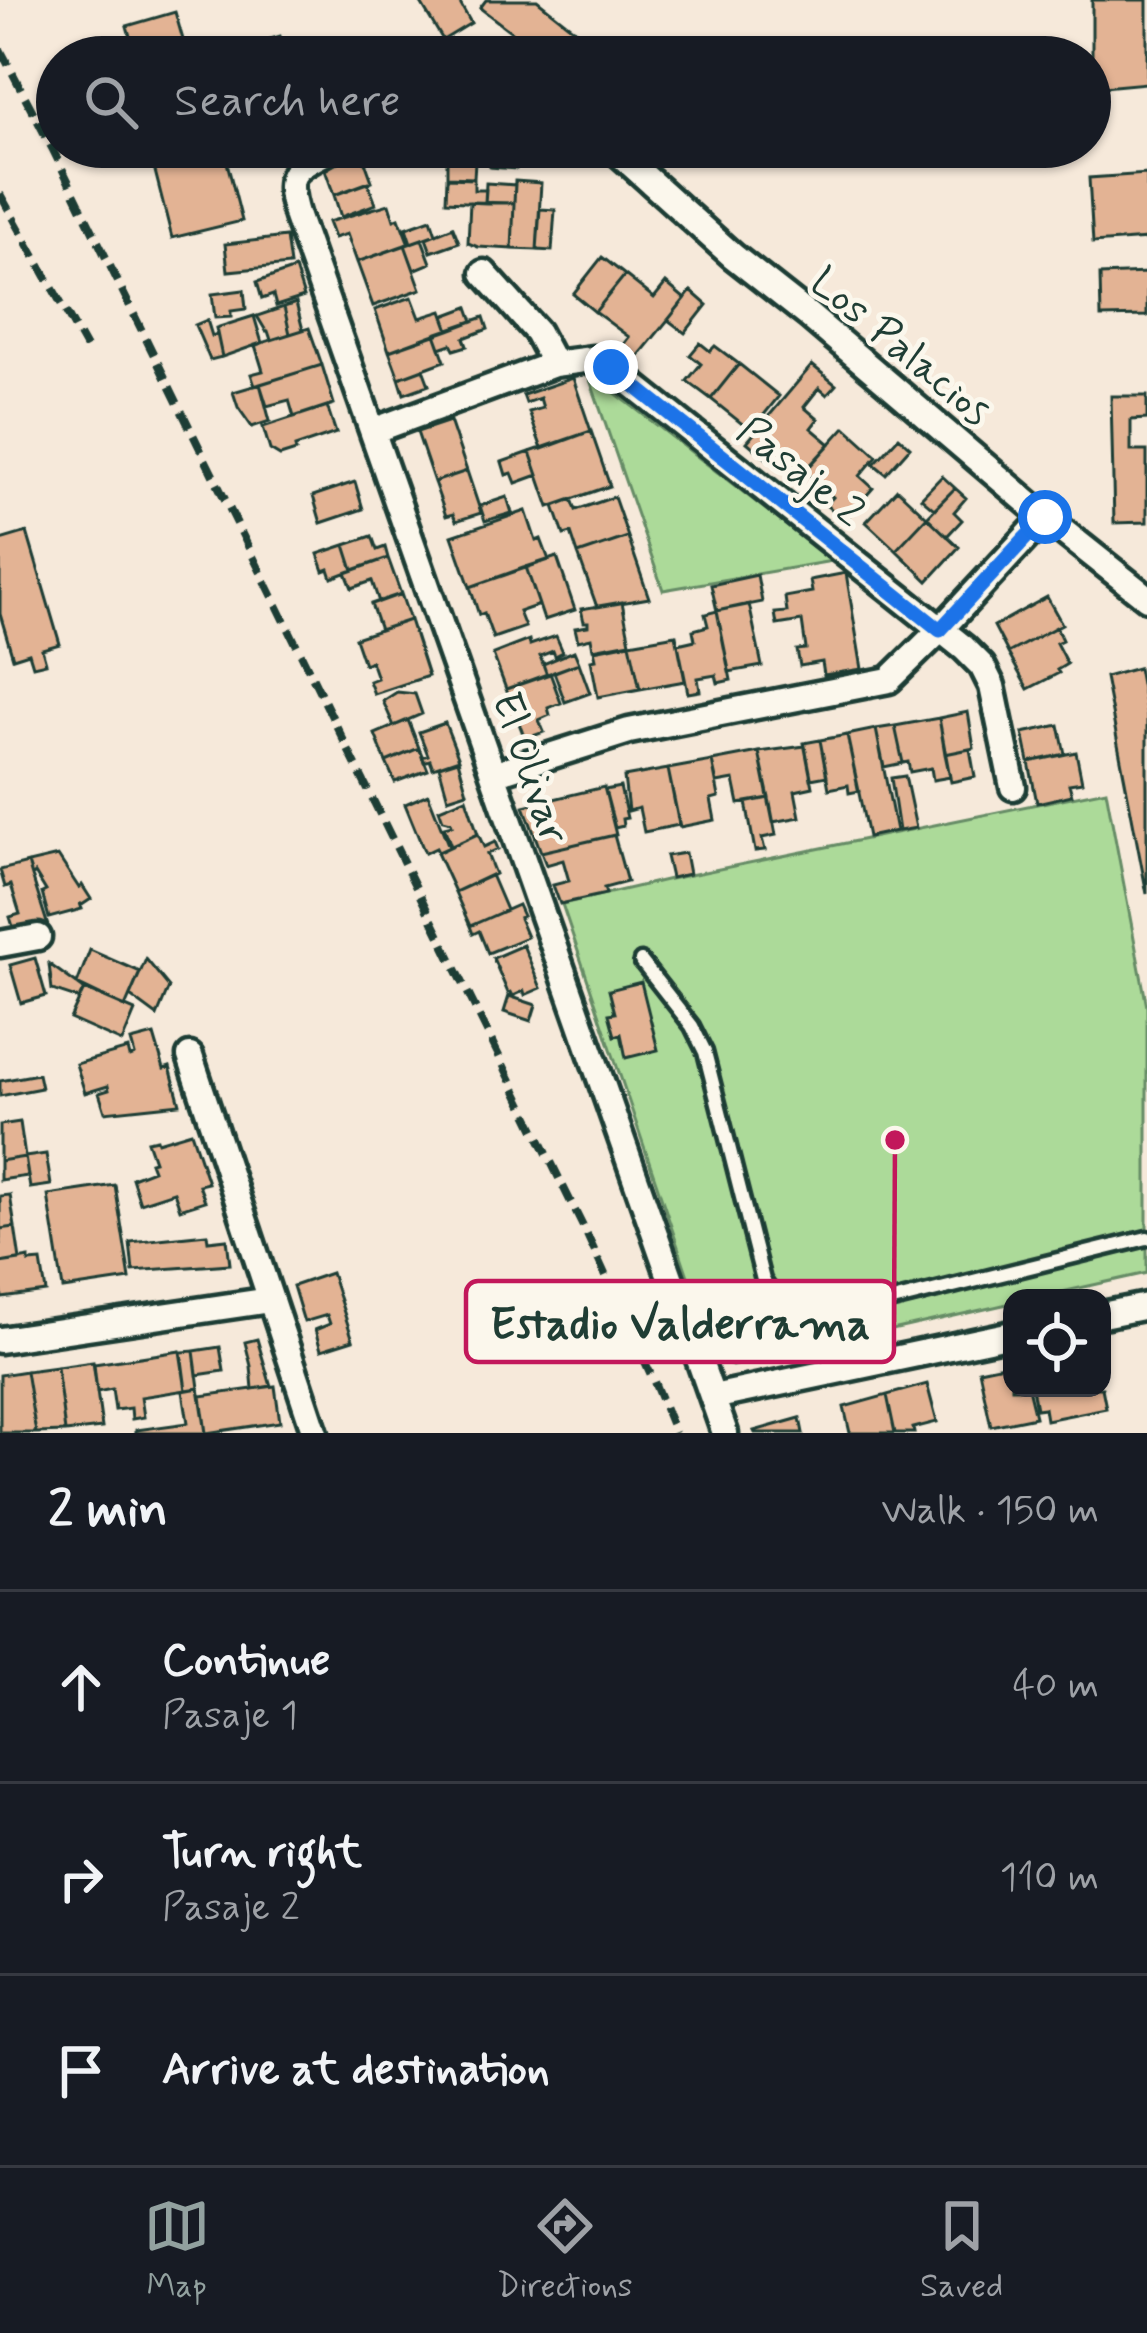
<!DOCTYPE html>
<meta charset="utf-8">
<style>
body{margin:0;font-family:Mynerve,sans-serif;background:#242831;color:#f1f3f6}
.controls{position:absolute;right:36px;bottom:36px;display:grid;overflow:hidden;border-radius:24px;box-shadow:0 3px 9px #0004}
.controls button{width:108px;height:108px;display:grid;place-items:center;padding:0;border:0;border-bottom:3px solid #363941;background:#171b24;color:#f1f3f6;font:60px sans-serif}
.stop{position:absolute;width:36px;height:36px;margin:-27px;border:9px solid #1a73e8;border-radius:50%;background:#fff}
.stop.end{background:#1a73e8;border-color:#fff;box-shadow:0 3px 12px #0008}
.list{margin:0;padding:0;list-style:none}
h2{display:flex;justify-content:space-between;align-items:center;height:156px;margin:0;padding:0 48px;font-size:51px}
h2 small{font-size:39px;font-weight:400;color:#9ea1a6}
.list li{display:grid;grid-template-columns:78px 1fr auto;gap:36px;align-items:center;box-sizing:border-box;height:192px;padding:0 48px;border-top:3px solid #363941}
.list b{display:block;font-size:45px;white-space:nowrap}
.list p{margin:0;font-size:39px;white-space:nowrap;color:#9ea1a6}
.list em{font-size:39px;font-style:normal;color:#9ea1a6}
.icon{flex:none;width:66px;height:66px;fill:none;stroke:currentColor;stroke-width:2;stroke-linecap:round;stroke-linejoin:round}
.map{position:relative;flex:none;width:1147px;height:1433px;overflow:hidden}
.search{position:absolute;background:#171b24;box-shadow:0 3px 9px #0004;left:36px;right:36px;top:36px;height:132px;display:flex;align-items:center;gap:30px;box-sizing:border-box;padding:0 42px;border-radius:66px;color:#9ea1a6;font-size:45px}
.sheet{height:732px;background:#171b24}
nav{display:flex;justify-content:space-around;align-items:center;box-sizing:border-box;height:168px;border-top:3px solid #363941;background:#171b24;font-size:33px;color:#9ea1a6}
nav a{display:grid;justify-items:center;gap:6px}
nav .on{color:#92a19f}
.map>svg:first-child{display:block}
.green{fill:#acda99;stroke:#668c66;stroke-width:3}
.building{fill:#e3b394;stroke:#1f3d34;stroke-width:3}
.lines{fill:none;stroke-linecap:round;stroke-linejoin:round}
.lane-casing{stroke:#1f3d34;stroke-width:21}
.street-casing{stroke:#1f3d34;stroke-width:33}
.lane{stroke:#fbf7ec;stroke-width:12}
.street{stroke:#fbf7ec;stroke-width:24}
.rail{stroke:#1f3d34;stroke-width:8;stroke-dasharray:18 9;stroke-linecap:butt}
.route{stroke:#1a73e8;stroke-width:15}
.labels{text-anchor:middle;stroke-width:10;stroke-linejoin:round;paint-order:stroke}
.street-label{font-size:42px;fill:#1f3d34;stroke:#fbf7ec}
.leader{fill:none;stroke:#c2185b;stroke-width:4.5}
.callout-dot{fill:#c2185b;stroke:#fbf7ec;stroke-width:4.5}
.callout{fill:#fbf7ec;stroke:#c2185b;stroke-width:4.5}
.callout-label{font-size:45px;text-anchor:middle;font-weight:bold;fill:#1f3d34}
</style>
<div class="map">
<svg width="1147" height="1433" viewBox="0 0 1147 1433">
<rect width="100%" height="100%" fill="#f6e9da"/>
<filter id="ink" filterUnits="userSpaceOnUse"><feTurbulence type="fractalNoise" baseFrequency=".00833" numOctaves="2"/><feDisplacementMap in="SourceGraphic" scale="24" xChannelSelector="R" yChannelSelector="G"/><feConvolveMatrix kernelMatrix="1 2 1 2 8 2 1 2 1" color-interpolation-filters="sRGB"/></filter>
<g filter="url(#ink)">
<path class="green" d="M587,371L832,561L663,590Z
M1106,790L1147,1007V1273L1035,1298H1012V1303L732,1366L716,1359L562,904L670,879Z"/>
<path class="building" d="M419,0H458L471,23L443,40Z
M486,0H537L575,30L554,57H544L480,8Z
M1092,0H1147V83L1092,88Z
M175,12L188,57H136L127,26Z
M280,36L284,49L275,52L276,57H243L240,48Z
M355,39L363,57H315L333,49Z
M216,147H223L242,221L172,238L153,163Z
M360,148L372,181L334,195L325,170Z
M491,153L516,154V169L490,167Z
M447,160L475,161L474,178L447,177Z
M1147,174V239L1093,243L1089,178Z
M447,178L474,179V190H486L485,203L446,201Z
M515,181L541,183L537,250L512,249Z
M368,183L376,204L341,217L334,195Z
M486,183L515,185L514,203H485Z
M470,202L514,203L512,249L478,247L468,243Z
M389,204L394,220L399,218L409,244L357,262L347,234L334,238L328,222Z
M540,209L555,210L552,251L537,250Z
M431,219L436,234L411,243L406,228Z
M453,227L459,242L431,252L426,238Z
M286,237L290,265L228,271L225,244Z
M422,239L431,263L414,270L405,245Z
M405,245L421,289L373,306L357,262Z
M602,257L625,275L595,312L573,294Z
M295,269L304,297L276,306L273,295L262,299L257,282Z
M1147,273V316L1101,317L1100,275Z
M625,275L654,298L666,283L685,299L637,358L622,346L629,337L595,312Z
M244,290L246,309L231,311V317L215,318L212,294Z
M691,291L707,305L685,333L668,320Z
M412,297L420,318L442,311L449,330L389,351L375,310Z
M296,303L303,330L290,334L284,307Z
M284,307L290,334L271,340L268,331H266L257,316Z
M468,307L473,321L449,330L444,316Z
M254,316L262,343L222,357L216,328Z
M484,317L488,329L464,338L467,346L454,350L451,344L440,348L435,334Z
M207,320L212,336L217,334L222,357L210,360L195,325Z
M309,328L322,365L255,386L251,374L263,371L255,345Z
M435,334L445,361L399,378L389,351Z
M700,343L710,351L715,346L739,364L711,399L687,381L701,364L690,355Z
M739,364L779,396L751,431L711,399Z
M322,365L334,404L294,417L289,400L267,406L260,384Z
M812,365L836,385L827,395L819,388L804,407L818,419L811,428L830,444L801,476L771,451L766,458L747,442Z
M423,369L429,385L404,394L399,378Z
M573,378L591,431L542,449L529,412L543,408L540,398L526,403L523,395Z
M260,384L270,421L252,427L238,407L233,392Z
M1111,396H1147V419L1131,420V451H1147V522L1114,523Z
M327,406L336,433L295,447L296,451L280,456L270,450L263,427Z
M450,421L467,471L434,482L417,432Z
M845,427L877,456L860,476L873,488L844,521L826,505L833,497L805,471Z
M591,431L610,486L549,507L530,452Z
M899,437L910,447L886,474L874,464Z
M530,452L538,475L516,483L512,473L506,475L502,462Z
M467,471L481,513L456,521L453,514L446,516L434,482Z
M942,476L955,488L934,509L921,498Z
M355,482L363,509L321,523L313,496Z
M955,488L966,498L954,512L962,520L947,536L927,517Z
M897,489L927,517L896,550L866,522Z
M507,497L512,513L485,521L480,506Z
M614,497L628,537L578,554L571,533L564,535L554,506L572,499L576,510Z
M526,511L536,541L541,539L549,560L470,587L452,536Z
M927,517L959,547L928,581L896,550Z
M27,532L60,644L42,649L46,663L33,666L29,653L13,658L0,614V540Z
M372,536L377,550L385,547L388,558L353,570L345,545Z
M628,537L649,598L597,607L578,554Z
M345,545L353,570L332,578L329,569L324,571L318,554Z
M557,557L575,610L544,620L526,567Z
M388,558L401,594L379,602L372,581L352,588L346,573Z
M526,567L539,605L519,612L525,627L493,638L484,613L479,615L470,587Z
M846,573L862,669L824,675L822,662L800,666L797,650L806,649L802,621L777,625L775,613L787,612L785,597L812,592L810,580Z
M757,575L762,602L717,611L711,585Z
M401,594L410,620L380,630L371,604Z
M1047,597L1062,624L1008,653L994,626Z
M622,602L630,642L593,649L591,638L578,641L575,628L588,626V622H584L581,609Z
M749,604L762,666L729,672L717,611Z
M717,611L731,680L718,683L716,675L698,678L700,691L688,693L678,644L695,640L693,630L708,626L705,614Z
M410,620L428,676L374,694L369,681L377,678L371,661L364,664L355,638Z
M1056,627L1062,640L1056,643L1067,664L1057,670L1059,673L1028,689L1008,653Z
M676,635L685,681L640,689L630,643Z
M556,636L563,652L555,656L553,651L540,656L547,675L506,689L493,654L529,640L530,645Z
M630,643L640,689L598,697L591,660L596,659L594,650Z
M574,651L579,663L547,675L543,664Z
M579,663L590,693L565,702L554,672Z
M1138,668L1147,716V894L1105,677Z
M550,673L561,703L548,708L550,715L539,720L544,732L525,739L506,689Z
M397,692L415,694L422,714L394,726L383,701Z
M968,712L974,748L945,754L939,718Z
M939,718L950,777L933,780L931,768L910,772L908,762L903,763L895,726Z
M408,720L419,748L386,762L375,734Z
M445,723L459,759L433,768L430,760L424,762L422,757L428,755L419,732Z
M1059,725L1065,754L1029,762L1023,733Z
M895,726L903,763L884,767L876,729Z
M876,729L896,831L868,837L847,735Z
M847,735L859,791L849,793L848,785L829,789L820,740Z
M820,740L827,776L811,779L804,743Z
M805,746L813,787L795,791L800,817L773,822L759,752Z
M419,748L428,770L395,782L386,762Z
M970,749L975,777L951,782L945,754Z
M759,752L769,798L739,804L734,780L717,783L712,761Z
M1076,752L1082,782L1069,784L1072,795L1037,803L1029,762Z
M458,760L467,792L448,798L439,766Z
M712,761L719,797L711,799L715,820L680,827L668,769Z
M668,769L679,825L644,832L639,808L628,811L624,777Z
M905,776L916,828L899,831L891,778Z
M604,787L616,835L541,852L524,806Z
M620,787L627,818L622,819L623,826L615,828L605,790Z
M428,794L449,847L438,852L436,848L425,853L405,804Z
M466,798L478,834L451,846L444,827L452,825L451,822L443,820L439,809Z
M769,798L776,835L762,838L765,850L755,851L746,802Z
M478,834L484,847L495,842L498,849L487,854L495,874L455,892L437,853Z
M614,835L627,882L604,888L606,894L560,904L553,885L569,881L563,860L546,865L541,852Z
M685,853L689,874L671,878L666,856Z
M58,856L79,888L82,885L91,899L82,905L80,903L82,909L49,918L42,893L46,891L35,873L32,876L28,863Z
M28,863L48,926L16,936L10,917L20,914L11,885L5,887L0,870Z
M491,875L506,910L470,926L455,892Z
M518,905L523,916L519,918L527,937L488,953L479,931L473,934L470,926Z
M523,945L541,988L525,995L524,991L513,996L511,992L508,993L493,958Z
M90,950L140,972L125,1007L77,984Z
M35,958L46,996L21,1003L10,965Z
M146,959L169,987L157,1016L130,996Z
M49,964L84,989L79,999L52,990Z
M641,982L658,1050L626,1058L621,1034L615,1036L609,1014L615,1013L609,990Z
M84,989L135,1011L122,1042L70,1019Z
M509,996L536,1005L531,1021L504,1012Z
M154,1035L164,1069L170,1067L180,1104L105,1112L99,1093L109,1090L108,1086L85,1093L76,1064L128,1049L130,1057L135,1055L131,1041Z
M38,1074L41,1088L0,1096V1081Z
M20,1122L25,1157L0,1161V1125Z
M191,1132L208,1183L199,1185L205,1201L180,1209L174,1192L140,1203L132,1178L153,1170L150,1162L154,1161L147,1141L157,1139L158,1142Z
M46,1154L51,1185L30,1188L25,1157Z
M25,1157L28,1176L0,1180V1161Z
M115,1185L130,1279L63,1289L48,1195Z
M10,1195L15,1227L0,1229V1196Z
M15,1227L20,1260L0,1263V1229Z
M207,1234L208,1241L227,1239L230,1264L133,1271L130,1242Z
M29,1258V1262L41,1261L46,1292L2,1298L0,1263Z
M331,1273L353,1340L321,1350L315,1330L330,1324L327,1315L304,1322L293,1286Z
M257,1339L271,1386L253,1389L251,1366L245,1342Z
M220,1347L224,1371L197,1375L194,1351Z
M180,1351L186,1390L141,1397L144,1417L132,1419L131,1408L115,1410L112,1389L97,1392L94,1364Z
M194,1351L199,1388L186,1390L181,1352Z
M93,1362L102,1428L65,1432L57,1367Z
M1012,1363V1388H1028L1035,1417L991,1426L979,1370Z
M57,1367L65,1432L36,1433L26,1371Z
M26,1371L36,1433H0V1375Z
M927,1384L937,1422L913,1428L914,1433H895L887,1395Z
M275,1386L280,1422L206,1433L201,1396Z
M199,1388L206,1433H136V1430L188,1423L183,1391Z
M1032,1388H1102L1106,1408L1046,1420L1044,1408L1036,1409Z
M887,1395L895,1433H850L844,1407Z
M800,1418L803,1433H755L754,1431Z"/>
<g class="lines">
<g class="lane-casing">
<path id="lane" d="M641,961L692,1026L705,1052L763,1280C782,1309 795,1322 832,1316L1147,1238"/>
</g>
<g class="street-casing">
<path id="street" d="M335,147C295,170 282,168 297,217L725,1433
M612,147L733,256L808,315L1045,517L1147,598
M484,273L537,332L554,364L592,359L611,367L964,648L982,666L992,686L1013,787
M373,431L554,364
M493,774L629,731L889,680L940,630L1045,517
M0,944L38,937
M190,1056L315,1433
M1102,1315L1147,1306
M0,1340L270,1300
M713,1397L1012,1334"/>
</g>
<use href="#lane" class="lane"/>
<use href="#street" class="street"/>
<path class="rail" d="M0,49L53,150L588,1237L652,1377L675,1433
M0,194L86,348"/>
</g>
</g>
<g class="lines" filter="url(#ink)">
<path class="route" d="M611,367L940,630L1045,517"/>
</g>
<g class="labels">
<g class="street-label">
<text transform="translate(902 345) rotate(40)" y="15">Los Palacios</text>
<text transform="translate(802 470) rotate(39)" y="15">Pasaje 2</text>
<text transform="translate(532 767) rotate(71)" y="15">El Olivar</text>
</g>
</g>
<path class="leader" d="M895 1140L894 1322"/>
<circle class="callout-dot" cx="895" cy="1140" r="12"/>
<rect class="callout" x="466" y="1281" width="428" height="81" rx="12"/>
<g class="callout-label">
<text x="680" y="1338">Estadio Valderrama</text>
</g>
</svg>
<div class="controls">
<button><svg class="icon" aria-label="locate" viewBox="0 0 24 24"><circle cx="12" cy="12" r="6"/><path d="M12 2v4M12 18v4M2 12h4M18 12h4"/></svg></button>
</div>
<div class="stop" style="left:1045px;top:517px"></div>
<div class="stop end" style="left:611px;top:367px"></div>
<div class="search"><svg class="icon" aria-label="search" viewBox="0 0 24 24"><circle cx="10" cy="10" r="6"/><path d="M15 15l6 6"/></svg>Search here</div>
</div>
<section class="sheet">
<h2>2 min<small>Walk · 150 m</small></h2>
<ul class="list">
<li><svg class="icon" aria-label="ahead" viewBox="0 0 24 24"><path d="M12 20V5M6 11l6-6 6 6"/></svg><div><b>Continue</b><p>Pasaje 1</p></div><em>40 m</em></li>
<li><svg class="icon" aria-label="right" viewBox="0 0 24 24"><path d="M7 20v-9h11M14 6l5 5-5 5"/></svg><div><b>Turn right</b><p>Pasaje 2</p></div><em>110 m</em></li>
<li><svg class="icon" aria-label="arrive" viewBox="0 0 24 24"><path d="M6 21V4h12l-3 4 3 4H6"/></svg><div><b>Arrive at destination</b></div></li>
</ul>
</section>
<nav>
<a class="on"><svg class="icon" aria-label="map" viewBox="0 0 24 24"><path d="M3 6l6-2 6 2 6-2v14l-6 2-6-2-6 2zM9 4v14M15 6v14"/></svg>Map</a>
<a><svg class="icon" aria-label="directions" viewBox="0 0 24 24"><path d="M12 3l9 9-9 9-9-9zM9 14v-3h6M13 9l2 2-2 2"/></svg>Directions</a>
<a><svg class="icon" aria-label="saved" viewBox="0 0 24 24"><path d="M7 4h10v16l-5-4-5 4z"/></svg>Saved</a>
</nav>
